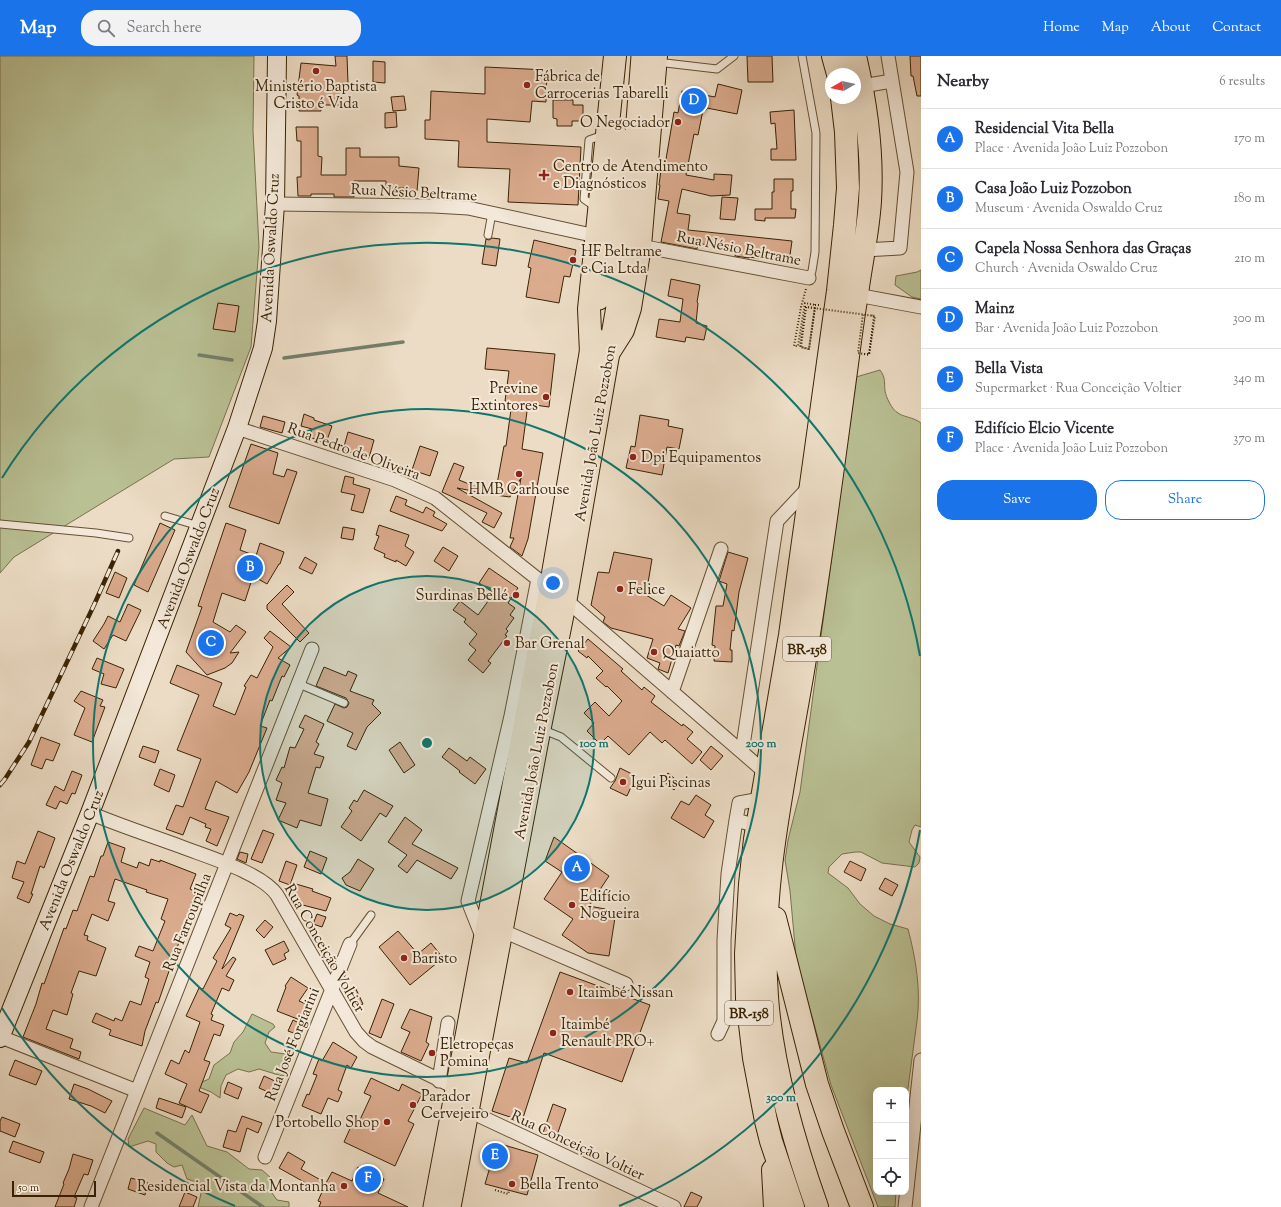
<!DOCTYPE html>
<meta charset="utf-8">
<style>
body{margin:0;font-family:"Sorts Mill Goudy",serif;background:#f2f2f3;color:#2b2b33}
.controls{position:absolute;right:12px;bottom:12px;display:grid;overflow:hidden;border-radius:8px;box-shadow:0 4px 16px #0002}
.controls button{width:36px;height:36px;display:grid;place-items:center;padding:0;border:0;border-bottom:1px solid #e1e1e2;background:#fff;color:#2b2b33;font:20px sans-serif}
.compass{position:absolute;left:825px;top:12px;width:36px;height:36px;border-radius:50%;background:#fff;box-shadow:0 4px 16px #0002;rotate:261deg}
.scale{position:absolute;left:12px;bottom:10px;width:84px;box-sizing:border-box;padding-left:4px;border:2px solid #3a2304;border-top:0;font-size:11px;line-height:14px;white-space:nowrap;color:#3a2304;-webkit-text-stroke:3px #f3e8d9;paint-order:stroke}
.you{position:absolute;left:553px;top:527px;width:14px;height:14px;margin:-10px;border:3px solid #fff;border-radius:50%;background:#1a73e8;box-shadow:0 0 0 6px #1a73e833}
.badge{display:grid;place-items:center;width:26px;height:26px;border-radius:50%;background:#1a73e8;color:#fff;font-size:13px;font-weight:700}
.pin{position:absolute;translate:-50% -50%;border:2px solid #fff;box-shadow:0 1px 4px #0006}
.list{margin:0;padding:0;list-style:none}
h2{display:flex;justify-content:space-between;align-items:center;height:52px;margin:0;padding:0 16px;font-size:17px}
h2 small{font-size:13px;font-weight:400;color:#7c7c81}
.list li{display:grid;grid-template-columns:26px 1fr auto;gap:12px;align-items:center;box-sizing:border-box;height:60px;padding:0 16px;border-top:1px solid #e1e1e2}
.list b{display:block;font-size:15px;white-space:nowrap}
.list p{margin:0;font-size:13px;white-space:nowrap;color:#7c7c81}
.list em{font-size:13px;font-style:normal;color:#7c7c81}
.actions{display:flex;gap:8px;padding:12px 16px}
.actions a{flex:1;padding:9px 0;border:1px solid #1a73e8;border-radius:16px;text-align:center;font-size:14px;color:#1a73e8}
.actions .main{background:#1a73e8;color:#fff}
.icon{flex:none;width:22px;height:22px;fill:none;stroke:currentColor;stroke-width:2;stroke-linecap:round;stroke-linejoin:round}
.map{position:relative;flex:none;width:921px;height:1151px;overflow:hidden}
header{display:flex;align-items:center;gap:24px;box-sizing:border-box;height:56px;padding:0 20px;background:#1a73e8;color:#fff}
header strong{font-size:19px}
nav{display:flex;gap:22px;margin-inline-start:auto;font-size:14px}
.search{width:280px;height:36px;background:#f2f2f3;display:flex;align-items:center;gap:10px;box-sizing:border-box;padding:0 14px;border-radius:16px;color:#7c7c81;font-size:15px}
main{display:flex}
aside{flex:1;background:#fff}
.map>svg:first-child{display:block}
.green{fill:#b9c094;stroke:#7a724c}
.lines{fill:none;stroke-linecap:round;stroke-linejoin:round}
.stream{stroke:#747f6a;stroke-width:3.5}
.building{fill:#dbab8e;stroke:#3a2304}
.lane-casing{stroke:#665134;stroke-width:9}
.street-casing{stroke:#665134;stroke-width:15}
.secondary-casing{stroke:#3a2304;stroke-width:20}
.primary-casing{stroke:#3a2304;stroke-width:23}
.highway-casing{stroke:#3a2304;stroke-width:24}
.path{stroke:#3a2304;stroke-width:2;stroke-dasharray:1 2;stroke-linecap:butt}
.lane{stroke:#f3e8d9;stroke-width:7}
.street{stroke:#f3e8d9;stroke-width:13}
.secondary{stroke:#f3e8d9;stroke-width:18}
.primary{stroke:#ecdcc5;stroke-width:21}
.highway{stroke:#ecdcc5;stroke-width:22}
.rail-casing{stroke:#3a2304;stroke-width:4.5}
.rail{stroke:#f3e8d9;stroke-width:3;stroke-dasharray:9;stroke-linecap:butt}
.path-bridge{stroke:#3a2304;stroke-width:2;stroke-dasharray:1 2;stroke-linecap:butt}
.ring{fill:none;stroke:#0f766e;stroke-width:2}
.poi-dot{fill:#8f2418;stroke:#f3e8d9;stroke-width:1.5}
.labels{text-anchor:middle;stroke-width:4;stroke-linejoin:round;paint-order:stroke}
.shield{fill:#f3e8d9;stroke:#725e44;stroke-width:1}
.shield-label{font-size:14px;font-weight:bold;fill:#3a2304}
.poi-label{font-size:15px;fill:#3a2304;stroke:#f3e8d9;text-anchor:start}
.street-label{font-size:15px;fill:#3a2304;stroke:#f3e8d9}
.centre{fill:#0f766e;stroke:#f3e8d9;stroke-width:2}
.ring-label{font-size:12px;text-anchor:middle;font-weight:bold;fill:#0f766e;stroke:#f3e8d9;stroke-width:4;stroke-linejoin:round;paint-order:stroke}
</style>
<header>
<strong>Map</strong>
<div class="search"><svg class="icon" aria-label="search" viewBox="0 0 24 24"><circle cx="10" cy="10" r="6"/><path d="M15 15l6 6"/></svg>Search here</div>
<nav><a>Home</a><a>Map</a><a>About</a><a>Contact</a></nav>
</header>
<main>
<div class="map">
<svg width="921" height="1151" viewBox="0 0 921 1151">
<rect width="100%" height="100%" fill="#ecdcc5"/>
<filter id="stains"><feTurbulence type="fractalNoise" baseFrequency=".005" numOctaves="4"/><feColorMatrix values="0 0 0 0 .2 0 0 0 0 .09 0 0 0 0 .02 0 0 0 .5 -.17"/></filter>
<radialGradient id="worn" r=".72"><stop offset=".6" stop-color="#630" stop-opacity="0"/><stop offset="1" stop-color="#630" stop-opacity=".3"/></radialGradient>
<path class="green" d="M0,0H254L253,75L259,191L251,291L209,401L174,403L14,501L0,517Z
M921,214V243L912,241L895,229L896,220L917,216Z
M880,314C886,322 884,327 885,335C886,341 892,354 898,357C903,361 913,361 921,367V771L915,769L912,774L909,786L920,801L919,807L915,811L882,807L861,796H855L842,798L829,811L828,817L848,832L860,848L874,860L890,868L908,873C916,903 921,934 917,965L906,1047V1034H876V1136H896L895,1151H878L831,1029L800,917L796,901L790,835L785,804L788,784L800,736L856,321Z
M252,958L273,968L275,971L269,976L265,987L271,996L286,998L289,1013L285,1019L282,1020L259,1013L249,1016L238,1013L226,1019L221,1030L220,1042L211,1036L189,1027L202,1026L209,1023L214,1009L230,997L234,986L243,976Z
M144,1052L185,1069L192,1059L207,1090L227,1096L249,1113L262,1114L271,1122L272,1137L277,1144L289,1146V1151H198L203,1128L187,1123L182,1109L174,1111L167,1107L156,1096V1088L148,1085L129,1091L128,1083Z"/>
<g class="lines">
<path class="stream" d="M199,299L232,304
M284,302L403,286
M157,1077L263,1151"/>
</g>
<path class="building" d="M335,0H347L348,27H342V49H321V55H299V40L297,39L301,7L336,10Z
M747,0H772L773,26H748Z
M910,0H921V40H917L913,20H911Z
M373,5L385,6V27L373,26Z
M485,11L547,14L546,46L532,45L530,66L487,63V86L581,91L578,149L508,146L510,113L458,111L459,85L425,83V64H430L431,35L485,38Z
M718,28L742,34L737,58L707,52L706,54H703L698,79L694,78L686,119L714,124V118L732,119L730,139L711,140L682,133L677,157L690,159L688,174L792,185L789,206L749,201V202L735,200L736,195L718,193L719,189L698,188L697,193L661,186L669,145L658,143L660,129H659L661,114L664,115L674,56L678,57L682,35L715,41Z
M404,40L406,54L393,55L391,41Z
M553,44H573V49H583V65H572V70H557V63L553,62Z
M794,54L796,104H771V93H777L775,67L771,68L770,56Z
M396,56L397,71L385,72V57Z
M296,71H318V100L322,101L321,119H346V92H360V101H399V110L419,112L417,135L405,134V132H386V125H354V141H334V138H311V140H298L297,121H301V85H297Z
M774,123H793V135H791V153H796L795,162H765V165L755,164V153H772V136H774Z
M722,141L738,142L735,164L720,163Z
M492,182L500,183L496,210L482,208L486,183L489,184Z
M534,184L576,194L570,221L564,220L559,247L526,241L531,212L528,211Z
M671,223L700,229L697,246L698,247L696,267L707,270L704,284L686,281L685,286L656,281L659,263L680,266L683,243L668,240Z
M218,247L239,250L235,276L213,273Z
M487,292L555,298L549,351L528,348L522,393L543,397L528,483L522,500L510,491L514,482H510L521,422L510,441L495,439L504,390H506L512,346L505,345L509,315L485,313Z
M304,358L314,362V364L332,370L326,387L309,381L312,373L301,370Z
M640,359L669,364L668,370L683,373L679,393L667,391L662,419L626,412L631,390L635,391Z
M263,360L285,366L282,377L260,371Z
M348,376L374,384L369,402L343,394Z
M251,388L278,397L273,418L284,421L287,413L297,416L279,468L229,451Z
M420,390L438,396L430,420L412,414Z
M454,407L464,411L459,424L479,432L478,436L457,432L502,457L494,472L482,466L487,457L442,436Z
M345,420L354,422L353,428L370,433L363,457L351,454L355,439L341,436Z
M396,440L407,444L405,449L423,457L426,451L435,456L433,460L447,468L442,475L390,455Z
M160,467L175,474L148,536L134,529Z
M226,467L246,474L240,494L256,500L260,487L284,496L280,508H279L267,528L253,520L245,545L222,537L213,566L230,576L236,569L246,576L230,597L239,596L232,607L225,612L207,619L186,596L202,551L198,550L203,535Z
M379,469L409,479L405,490L414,496L406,510L396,504V506L384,501L385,498L374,493L379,480L376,479Z
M343,471L355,473L353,484L341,482Z
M443,491L458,500L449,515L434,505Z
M614,496L652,503L646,539L664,550L671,539L691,552L678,573L685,575L679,590L676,589L668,617L658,613L660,607L647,602L653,583L611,572L603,566L605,561L591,549L598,516L609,517Z
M728,496L748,502L739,536L734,575L732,574L730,594H732V606L714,605L715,590L712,589L716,550H723L727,528L719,525Z
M305,501L317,508L312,518L299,512Z
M489,512L518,532L508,547L515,552L510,559L514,562L506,573L508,575L505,579L507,580L488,605L491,607L483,617L468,604L476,594L469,588L477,578L464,566L466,563L453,554L460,545L478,559L494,537L479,527Z
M115,516L127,522L119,542L106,537Z
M287,529L294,536L282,548L309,577L300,586L267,553V549Z
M128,548L141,554L126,585L113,579L104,593L93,585L104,568L108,560L120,566Z
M270,575L291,591L278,602L290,609L284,621L282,620L272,645L270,644L260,670L267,672L249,716L237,737L216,725L205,753L229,761L217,790L206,785L211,773L205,771L206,768L190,761L183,779L166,773L176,749L183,751L201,703L177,694L199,639L170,627L177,609L222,627L213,650L235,659L246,631L244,630L251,619L257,622L273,591L264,582Z
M588,583L623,613L621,615L642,634L644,631L655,640L651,646L682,670L683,668L693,676L687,683L702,696L692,708L665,684L662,687L650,676L629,699L608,680L600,688L587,675L594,667L584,657L595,646L609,660L622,645L607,630L606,631L596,622L603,615L588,600L587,602L578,595Z
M97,602L124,613L116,632L101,628L104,618L92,613Z
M324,611L346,620L348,615L357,619L350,635L374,644L372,648L381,657L367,671L356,694L347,690L353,677L327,665L335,648L344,652L347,651L349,647L346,642L316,630Z
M81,635L103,644L100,650L105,651L92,686L74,679L85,652L74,645Z
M305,659L324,668L316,686L319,688L314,698L324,701L320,712L316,711L308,737L328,743L321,770L300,764L297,772L278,764L286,747L276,744L282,727L276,724L282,711L284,712L290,691L295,692L304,673L299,671Z
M41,681L60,688L53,705L46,703L42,713L31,709Z
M400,686L415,709L404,717L389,694Z
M143,690L159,695L155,707L139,701Z
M711,690L723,700L711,714L700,704Z
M449,692L467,705L470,701L486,713L475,728L459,716L460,715L442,701Z
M620,712L636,720L627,740L610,732L615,725Z
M160,713L175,719L169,736L154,729Z
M72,715L82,719L75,738L72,737L67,748L60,745L56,753L46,749L55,730L64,735Z
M668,717L680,727L674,734L662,724Z
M364,734L393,750L386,761L380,757L361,785L341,771L352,755L349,752L354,744L357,746Z
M696,739L711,749L705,759L714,765L704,782L671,762L681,745L689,749Z
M405,761L422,774L412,788L458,812L451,823L417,804L407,817L398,810L407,799L388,786Z
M263,774L274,778L262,807L251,803Z
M38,775L55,782L44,812L40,810L31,838H33L29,847L17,842L24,826L12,822L17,805L25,808Z
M554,781L609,820L589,850L616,855L609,900L588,897L562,879L573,863L544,843L562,816L545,805Z
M108,786L125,792L121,806L137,812L139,806L149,810L151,803L160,806V804L196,818L190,833L196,836L189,855L191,856L185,872L178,889L158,947L156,946L145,975L142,990L109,979L111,974L92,966L96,957L114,965L115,962L122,965L130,945L141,949L149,923L145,921L150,906L135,900L139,890L153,895L165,865L161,863L168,843L146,836L147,834L115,823L108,845L115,847L108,865L92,858L84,879L88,880L87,884L106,892L96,920L79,915L71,937L73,938L67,959L53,954L46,973L73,983L70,992L81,996L79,1003L23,981L36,948L42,927L44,928L64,872L66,873L73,854L77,855L90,820L94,821L101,800H103Z
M310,795L327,802L321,818L304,811Z
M240,796L248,798L246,807L237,803Z
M358,803L374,813L360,835L346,829L342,822L350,816Z
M286,805L297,809L290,829L279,825Z
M850,805L866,813L861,825L844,816Z
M885,822L898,829L892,840L879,833Z
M296,828L313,833L312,835L331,842L326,855L291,846Z
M230,857L237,860L239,858L244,860L222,913L233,901L236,903L226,920L234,924L229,935L222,932L211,958L213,959L211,964L224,969L220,980L214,978L204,1004L210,1006L199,1035L209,1039L201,1057L179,1047L187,1028L165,1018L171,1004L179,1008L185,994L189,997L200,966L186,960L199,932L203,933L217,905L213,902L231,872L225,869Z
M317,858L326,861L322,871L313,868Z
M265,864L273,871L264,882L256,874Z
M398,875L418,898L431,887L443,902L410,929L379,891Z
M284,885L289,895L284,898L286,903L273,909L265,894Z
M560,916L650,949L622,1026L544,997L522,1065L492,1055L509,1002L527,1007Z
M291,921L308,932L299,945L306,948L300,964L277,955L286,931L285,930Z
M355,931L363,948L354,953L345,936Z
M382,943L394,948L381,982L369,977Z
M410,953L432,961L426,986L429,988L421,1005L401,996L410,976L401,972Z
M293,964L303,969L299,979L288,975Z
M333,986L357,1001L351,1012L347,1009L338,1034L342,1036L338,1046L328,1042L321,1058L302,1050L307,1038L309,1039L317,1019L313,1018L319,1003L322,1005Z
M15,1004L42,1015L36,1029L9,1019Z
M264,1020L277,1026L273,1038L259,1032Z
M371,1022L399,1035L402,1028L422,1038L408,1065L414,1068L395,1110L344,1086L353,1066L358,1068L371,1040L364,1037Z
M228,1026L242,1032L238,1043L224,1037Z
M74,1028L88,1033L112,1045L105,1057L91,1050L69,1043Z
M159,1042L186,1051L182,1062L156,1052Z
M553,1048L566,1053L556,1082L543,1077Z
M242,1060L262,1067L258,1077L247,1072L240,1096L223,1091L228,1074L236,1076Z
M2,1061L20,1068L15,1081L0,1075V1065Z
M13,1085L44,1096L40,1107L9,1096Z
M497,1087L538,1099L527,1139L485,1128Z
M288,1096L305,1106L301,1113L326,1127L332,1116L352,1125L358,1111L384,1123L378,1137L408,1151H319L321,1146L318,1145L322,1136L279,1112Z
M73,1098L93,1104L88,1119L84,1118L74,1141L77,1142L74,1151H55L64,1128L63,1127L69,1113Z
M131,1122L148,1127L145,1139L128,1133Z
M185,1136L197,1141L193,1151H179Z
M691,1136L702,1141L697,1151H684Z"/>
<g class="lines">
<g class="lane-casing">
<path id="lane" d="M802,0L816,77L815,196L812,215L809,222
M657,6L717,13L734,0
M597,152L584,143L589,84L603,79
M488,179L492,157
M165,460L199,470
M0,468L96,477L129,482
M299,628L344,647
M541,673L561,681L611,722
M350,888L371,859"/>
</g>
<g class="street-casing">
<path id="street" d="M862,30L892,25
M275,148L434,150L468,152L596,180
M640,190L809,222
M864,194L900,192L907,116L888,0
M857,239L921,251
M237,372L395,424L435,442L544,528
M566,544L766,717
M672,636L721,493
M742,696L777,465L810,430
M90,757C121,770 152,780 182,791C208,801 262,817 277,839L356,976L364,985L372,991L456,1032
M757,770L736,764L739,747L761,743
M503,875L626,928
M483,883L468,845L511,660L538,523
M718,978L724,965V884L728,818L736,764
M1,981L137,1035
M439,1025L448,967
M469,1055L674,1151
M265,1101L350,888
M91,1151L312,593
M905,1151L921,1004"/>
</g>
<g class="secondary-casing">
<path id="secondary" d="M0,982L90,757L237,372L263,292L267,265L275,148L277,0"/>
</g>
<g class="primary-casing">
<path id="primary" d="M599,243L610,180L617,80
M434,1151L550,532L593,280
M450,1151L540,673L566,544L619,239L628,182L642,0"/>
</g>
<g class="highway-casing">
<path id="highway" d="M833,0L838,18
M609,296L623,274L630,252L640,190L656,0
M591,297L589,253L615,0
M775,862L817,1028L833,1075L862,1151
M773,1114L775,1151
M793,1151L771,1085L766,1065L754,1002L747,943L746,898L750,828L755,783L790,579L838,235L845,169L848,132L846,76L842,42
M817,1151C794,1086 772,1010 767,941C759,832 785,722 803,615C820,513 833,410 847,308C850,285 853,261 857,238C861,207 868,177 870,145C873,97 866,47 855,0"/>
</g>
<path class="path" d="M806,233L801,251L794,290H798L805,247L815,249
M815,252L806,251L801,291L809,293L815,250V249H821
M864,298H869L874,260L870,259
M495,1134L508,1138L509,1135"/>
<use href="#lane" class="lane"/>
<use href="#street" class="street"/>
<use href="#secondary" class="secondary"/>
<use href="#primary" class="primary"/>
<use href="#highway" class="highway"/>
<g class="rail-casing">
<path id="rail" d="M0,729L5,723L29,686L94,549L118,495"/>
</g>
<use href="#rail" class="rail"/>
<path class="path-bridge" d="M815,252L809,293L800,291L806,251L875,260L869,299L858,297L863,258"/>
</g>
<circle cx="427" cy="687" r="167" fill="#0f766e" fill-opacity=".12"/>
<g class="ring">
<circle cx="427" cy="687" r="167"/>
<circle cx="427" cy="687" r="334"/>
<path d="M920 774A501 501 0 0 1 619 1150M235 1150A501 501 0 0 1 2 952M2 422A501 501 0 0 1 920 600"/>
</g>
<g class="poi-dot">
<circle cx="316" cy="15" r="4"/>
<circle cx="527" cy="29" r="4"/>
<circle cx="678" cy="66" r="4"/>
<path d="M542 113h4v4h4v4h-4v4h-4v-4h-4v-4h4z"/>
<circle cx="573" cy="204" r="4"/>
<circle cx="546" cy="341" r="4"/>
<circle cx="633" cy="401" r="4"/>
<circle cx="519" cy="418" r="4"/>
<circle cx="620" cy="533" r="4"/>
<circle cx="516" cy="539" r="4"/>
<circle cx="507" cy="587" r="4"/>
<circle cx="654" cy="596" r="4"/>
<circle cx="623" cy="726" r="4"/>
<circle cx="572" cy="849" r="4"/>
<circle cx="404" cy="902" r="4"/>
<circle cx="570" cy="936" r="4"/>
<circle cx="553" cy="977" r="4"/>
<circle cx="432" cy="997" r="4"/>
<circle cx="413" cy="1049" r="4"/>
<circle cx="387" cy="1066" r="4"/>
<circle cx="512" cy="1128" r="4"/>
<circle cx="344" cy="1130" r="4"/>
</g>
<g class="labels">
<g class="shield">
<rect x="783" y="581" width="48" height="24" rx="3"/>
<rect x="725" y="945" width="48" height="24" rx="3"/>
</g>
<g class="shield-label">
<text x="807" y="598">BR-158</text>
<text x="749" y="962">BR-158</text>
</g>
<g class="poi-label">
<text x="535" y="25">Fábrica de<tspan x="535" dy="17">Carrocerias Tabarelli</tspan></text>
<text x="316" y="35" text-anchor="middle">Ministério Baptista<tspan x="316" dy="17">Cristo é Vida</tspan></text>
<text x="670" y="71" text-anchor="end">O Negociador</text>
<text x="553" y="115">Centro de Atendimento<tspan x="553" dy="17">e Diagnósticos</tspan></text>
<text x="581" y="200">HF Beltrame<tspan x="581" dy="17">e Cia Ltda</tspan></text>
<text x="538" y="337" text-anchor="end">Previne<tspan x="538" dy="17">Extintores</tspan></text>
<text x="641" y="406">Dpi Equipamentos</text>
<text x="519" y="438" text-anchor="middle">HMB Carhouse</text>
<text x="628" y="538">Felice</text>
<text x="508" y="544" text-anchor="end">Surdinas Bellé</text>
<text x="515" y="592">Bar Grenal</text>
<text x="662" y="601">Quaiatto</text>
<text x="631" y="731">Igui Piscinas</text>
<text x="580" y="845">Edifício<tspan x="580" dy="17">Nogueira</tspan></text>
<text x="412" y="907">Baristo</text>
<text x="578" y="941">Itaimbé Nissan</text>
<text x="561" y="973">Itaimbé<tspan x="561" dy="17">Renault PRO+</tspan></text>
<text x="440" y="993">Eletropeças<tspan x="440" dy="17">Pomina</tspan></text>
<text x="421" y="1045">Parador<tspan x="421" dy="17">Cervejeiro</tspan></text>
<text x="379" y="1071" text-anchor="end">Portobello Shop</text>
<text x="520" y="1133">Bella Trento</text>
<text x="336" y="1135" text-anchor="end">Residencial Vista da Montanha</text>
</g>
<g class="street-label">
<text transform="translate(414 136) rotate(3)" y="5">Rua Nésio Beltrame</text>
<text transform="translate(270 192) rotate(-87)" y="5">Avenida Oswaldo Cruz</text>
<text transform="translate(739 192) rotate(11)" y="5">Rua Nésio Beltrame</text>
<text transform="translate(595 377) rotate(-80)" y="5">Avenida João Luiz Pozzobon</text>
<text transform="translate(354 395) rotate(20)" y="5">Rua Pedro de Oliveira</text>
<text transform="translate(188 502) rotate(-69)" y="5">Avenida Oswaldo Cruz</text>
<text transform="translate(536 695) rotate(-79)" y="5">Avenida João Luiz Pozzobon</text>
<text transform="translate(71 804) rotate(-68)" y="5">Avenida Oswaldo Cruz</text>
<text transform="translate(187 866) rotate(-68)" y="5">Rua Farroupilha</text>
<text transform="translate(325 892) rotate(60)" y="5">Rua Conceição Voltier</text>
<text transform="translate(292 988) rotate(-68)" y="5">Rua José Forgiarini</text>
<text transform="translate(578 1089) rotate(25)" y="5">Rua Conceição Voltier</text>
</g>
</g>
<circle cx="427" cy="687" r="6" class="centre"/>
<g class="ring-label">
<text x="594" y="691">100 m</text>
<text x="761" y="691">200 m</text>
<text x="781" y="1045">300 m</text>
</g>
<rect width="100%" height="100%" filter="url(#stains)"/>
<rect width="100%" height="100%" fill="url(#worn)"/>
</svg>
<div class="controls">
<button>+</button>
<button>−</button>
<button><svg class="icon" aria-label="locate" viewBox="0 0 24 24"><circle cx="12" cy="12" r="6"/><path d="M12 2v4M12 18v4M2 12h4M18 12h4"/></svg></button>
</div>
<svg class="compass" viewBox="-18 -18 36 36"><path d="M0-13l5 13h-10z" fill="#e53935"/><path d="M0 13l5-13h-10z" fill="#7c7c81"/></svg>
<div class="scale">50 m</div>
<div class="you"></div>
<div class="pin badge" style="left:577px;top:812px">A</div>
<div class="pin badge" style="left:250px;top:512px">B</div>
<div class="pin badge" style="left:211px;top:587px">C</div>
<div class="pin badge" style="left:694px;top:45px">D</div>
<div class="pin badge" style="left:495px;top:1100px">E</div>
<div class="pin badge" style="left:368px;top:1123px">F</div>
</div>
<aside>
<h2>Nearby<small>6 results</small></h2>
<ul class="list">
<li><span class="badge">A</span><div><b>Residencial Vita Bella</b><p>Place · Avenida João Luiz Pozzobon</p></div><em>170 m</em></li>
<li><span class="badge">B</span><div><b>Casa João Luiz Pozzobon</b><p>Museum · Avenida Oswaldo Cruz</p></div><em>180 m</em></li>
<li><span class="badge">C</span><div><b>Capela Nossa Senhora das Graças</b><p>Church · Avenida Oswaldo Cruz</p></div><em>210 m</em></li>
<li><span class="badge">D</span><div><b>Mainz</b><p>Bar · Avenida João Luiz Pozzobon</p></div><em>300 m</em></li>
<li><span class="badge">E</span><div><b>Bella Vista</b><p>Supermarket · Rua Conceição Voltier</p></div><em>340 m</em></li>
<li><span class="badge">F</span><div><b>Edifício Elcio Vicente</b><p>Place · Avenida João Luiz Pozzobon</p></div><em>370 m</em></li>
</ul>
<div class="actions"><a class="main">Save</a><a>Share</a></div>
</aside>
</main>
